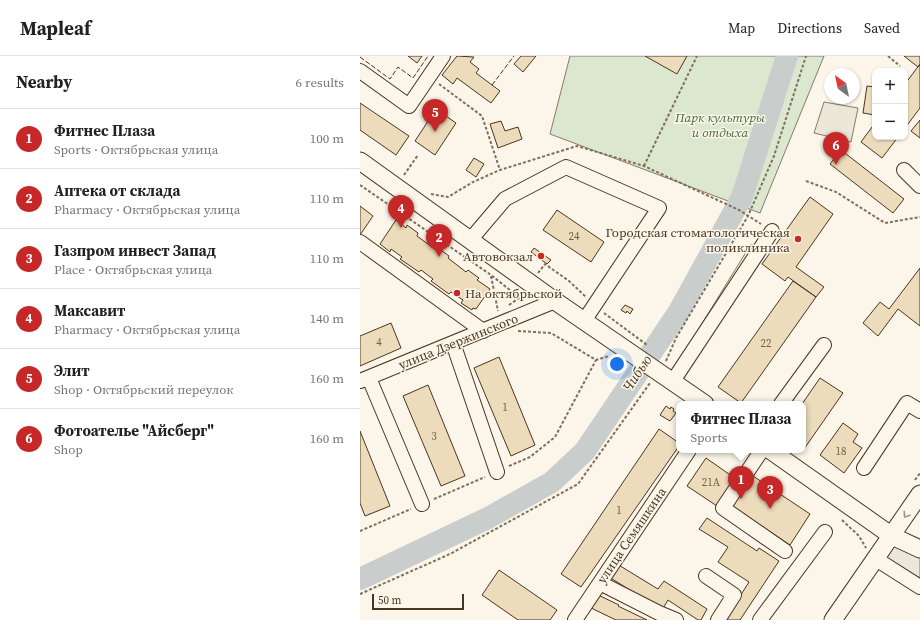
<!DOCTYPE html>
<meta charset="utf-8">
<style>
body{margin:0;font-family:"Source Serif 4",serif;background:#f6f6f6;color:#222}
.controls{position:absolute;right:12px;top:12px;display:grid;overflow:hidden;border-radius:8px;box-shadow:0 1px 3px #0004}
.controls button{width:36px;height:36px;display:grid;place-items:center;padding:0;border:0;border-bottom:1px solid #e0e0e0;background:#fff;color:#222;font:20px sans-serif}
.compass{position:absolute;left:464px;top:12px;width:36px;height:36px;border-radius:50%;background:#fff;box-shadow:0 1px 3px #0004;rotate:327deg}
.scale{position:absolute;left:12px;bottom:10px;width:92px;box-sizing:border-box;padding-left:4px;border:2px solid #4a3520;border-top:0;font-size:11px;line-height:14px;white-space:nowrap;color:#4a3520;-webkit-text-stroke:3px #fbf6e9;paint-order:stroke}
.you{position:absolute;left:257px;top:308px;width:14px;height:14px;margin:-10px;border:3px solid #fff;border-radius:50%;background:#1a73e8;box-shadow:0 0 0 6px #1a73e833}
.badge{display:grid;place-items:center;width:26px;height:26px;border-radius:50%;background:#c62828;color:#fff;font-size:13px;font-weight:700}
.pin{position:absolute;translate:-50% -33px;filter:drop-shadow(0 1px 2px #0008)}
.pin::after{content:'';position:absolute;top:21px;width:14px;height:12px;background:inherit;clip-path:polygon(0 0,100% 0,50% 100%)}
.popup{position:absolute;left:316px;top:345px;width:130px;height:52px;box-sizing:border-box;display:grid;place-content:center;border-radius:8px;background:#fff;filter:drop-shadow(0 1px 3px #0005);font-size:13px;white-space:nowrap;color:#767676}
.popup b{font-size:15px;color:#222}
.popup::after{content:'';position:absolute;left:50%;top:100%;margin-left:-8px;border:8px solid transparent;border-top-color:#fff}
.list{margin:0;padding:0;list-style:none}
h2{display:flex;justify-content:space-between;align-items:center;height:52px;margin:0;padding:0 16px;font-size:17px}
h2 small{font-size:13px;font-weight:400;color:#767676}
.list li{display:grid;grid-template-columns:26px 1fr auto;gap:12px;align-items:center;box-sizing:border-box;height:60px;padding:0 16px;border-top:1px solid #e0e0e0}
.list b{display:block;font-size:15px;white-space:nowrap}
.list p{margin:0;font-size:13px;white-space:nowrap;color:#767676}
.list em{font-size:13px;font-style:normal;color:#767676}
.map{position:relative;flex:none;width:560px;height:564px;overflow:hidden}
header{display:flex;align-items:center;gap:24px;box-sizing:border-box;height:56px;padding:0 20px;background:#fff;border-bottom:1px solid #e0e0e0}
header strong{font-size:19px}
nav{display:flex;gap:22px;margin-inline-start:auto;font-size:14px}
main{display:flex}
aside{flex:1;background:#fff}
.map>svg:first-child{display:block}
.green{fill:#dce7d0;stroke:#887966}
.parking{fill:#ede7d9;stroke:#887966}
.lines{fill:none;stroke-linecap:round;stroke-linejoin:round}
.river{stroke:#c9cecd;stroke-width:22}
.building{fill:#ecdcbc;stroke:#4a3520}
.minor-casing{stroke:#4a3520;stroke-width:16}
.major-casing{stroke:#4a3520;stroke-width:19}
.path{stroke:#7f6f5c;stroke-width:2;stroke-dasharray:3 2;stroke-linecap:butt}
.minor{stroke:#fbf6e9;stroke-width:14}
.major{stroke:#fbf6e9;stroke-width:17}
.fence{stroke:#4a3520;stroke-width:1;stroke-dasharray:5 2;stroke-linecap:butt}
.oneway{stroke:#a29684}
.poi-dot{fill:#c62828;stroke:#fbf6e9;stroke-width:1.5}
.labels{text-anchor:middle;stroke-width:3;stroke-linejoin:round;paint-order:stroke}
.number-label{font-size:11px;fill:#725f47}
.park-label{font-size:13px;font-style:italic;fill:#436837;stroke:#fbf6e9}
.poi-label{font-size:13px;fill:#4a3520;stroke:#fbf6e9;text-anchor:end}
.street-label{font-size:13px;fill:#4a3520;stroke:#fbf6e9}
.water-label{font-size:14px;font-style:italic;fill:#4a3520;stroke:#fbf6e9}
</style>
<header>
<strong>Mapleaf</strong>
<nav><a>Map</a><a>Directions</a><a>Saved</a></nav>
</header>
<main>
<aside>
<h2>Nearby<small>6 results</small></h2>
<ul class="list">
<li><span class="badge">1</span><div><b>Фитнес Плаза</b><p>Sports · Октябрьская улица</p></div><em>100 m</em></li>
<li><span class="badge">2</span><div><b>Аптека от склада</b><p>Pharmacy · Октябрьская улица</p></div><em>110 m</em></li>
<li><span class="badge">3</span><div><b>Газпром инвест Запад</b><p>Place · Октябрьская улица</p></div><em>110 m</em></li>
<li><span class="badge">4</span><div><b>Максавит</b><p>Pharmacy · Октябрьская улица</p></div><em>140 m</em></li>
<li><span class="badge">5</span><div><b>Элит</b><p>Shop · Октябрьский переулок</p></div><em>160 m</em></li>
<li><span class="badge">6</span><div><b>Фотоателье &quot;Айсберг&quot;</b><p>Shop</p></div><em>160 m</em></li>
</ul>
</aside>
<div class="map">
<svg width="560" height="564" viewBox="0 0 560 564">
<rect width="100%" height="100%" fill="#fbf6e9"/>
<path class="green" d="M210,0H464L400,157L190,78Z"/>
<path class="parking" d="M464,46L498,52L491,86L454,77Z
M391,188L396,191L325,295Z
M534,484L560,498V522L523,500Z"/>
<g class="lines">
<path class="river" d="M0,523L128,462L192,426L225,395L318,257L382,141L427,0"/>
</g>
<path class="building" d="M48,0H62L57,7Z
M97,0L114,1L110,6L119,13L116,17L140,35L131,47L97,22L93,28L82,19Z
M161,0H176L163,16L154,8Z
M285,0H327L317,18Z
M544,0H560V8L558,11Z
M560,8V52L545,72V28Z
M507,30L515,31V59L503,57Z
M0,47L49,80L36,99L0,74Z
M76,53L96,67L75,99L55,85Z
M560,64V82L551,75Z
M141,65L145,75L158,71L162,83L138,92L130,68Z
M515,67V81H538L522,102L501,86Z
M481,94L544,143L533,157L470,108Z
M114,102L124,108L116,121L106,114Z
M450,141L473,158L436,211L464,231L456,241L428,221L425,225L402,208Z
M0,150L13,160L0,179Z
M197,154L244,186L231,206L183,174Z
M36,164L46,172L47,169L58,177L57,180L76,194L78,192L89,200L88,202L106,216L108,214L119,222L117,224L130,233L116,253L113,252L112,254L101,247L103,244L91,236L89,238L71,225L73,223L61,214L59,216L40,203L42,201L31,193L30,196L20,188Z
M174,192L191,204L187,208L171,196Z
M560,212V270L538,253L518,280L503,267L520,246L529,253Z
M433,225L456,241L381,347L358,331Z
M265,249L273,253L270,258L267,255L266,257L261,254Z
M31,267L41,292L0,310V280Z
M139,301L175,389L151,400L114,312Z
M460,322L483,337L444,393L442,348Z
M68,329L105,420L81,430L43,340Z
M306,350L310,353L311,351L314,353L313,355L316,357L310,365L300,359Z
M483,367L498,378L493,386L502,392L484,417L460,399Z
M299,373L319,387V390L221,531L201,518Z
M0,375L30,450L5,460L0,447Z
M346,402L376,423L357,450L327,430Z
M390,418L450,458L430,489L369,448Z
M347,462L397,495L399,492L419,505L380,564H365L389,526L358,506L368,491L339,473Z
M257,508L298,533L304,525L347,553L341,564H338L308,544L302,554L249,521Z
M139,514L197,554L190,564H158L122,539Z
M234,537L259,549L258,550L287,564H256L227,550Z"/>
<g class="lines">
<g class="minor-casing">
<path id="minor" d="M0,15L49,50L83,0
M544,114L560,130
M111,183L145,143L206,111L299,152L224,265
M0,186L123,275
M93,287L137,416
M9,322L62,448
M0,325L195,245
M313,325L412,175
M421,348L464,289
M402,394L363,452L425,495
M504,412L547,347L560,355
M516,503L560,531
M346,520L374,539L358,564
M246,530L299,557L316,564
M215,564L329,394
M400,564L465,476"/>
</g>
<g class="major-casing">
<path id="major" d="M0,105L195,245L345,348
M410,394L532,480L560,493
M473,564L560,438"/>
</g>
<path class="path" d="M528,0L540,10
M79,28L122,60L140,114
M284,110L337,0
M44,119L58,99
M446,125L476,136L525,167L560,161
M0,129L131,219L160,242L163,245
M71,138L88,141L113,126L140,114L217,90L284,110L379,154L401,168
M178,217L185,208L209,225L226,241
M131,220L138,255
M149,249L162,240
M244,257L287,289
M158,275L191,277L236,304L249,300
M306,305L316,282L388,160L414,100L446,0
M149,410L170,401L195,381L236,304
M555,424L560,417
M74,443L125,421
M482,464L499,480L506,492
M0,475L51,453
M0,538L90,498L218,428L290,327"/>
<use href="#minor" class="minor"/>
<use href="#major" class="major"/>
<path class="fence" d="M0,1L30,23L38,11L53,22L68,0
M132,29L154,0"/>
</g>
<defs><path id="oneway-chevron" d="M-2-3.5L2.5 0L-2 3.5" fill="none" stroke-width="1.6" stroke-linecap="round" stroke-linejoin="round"/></defs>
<use class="oneway" href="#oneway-chevron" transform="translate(546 459) rotate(124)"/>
<g class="poi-dot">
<circle cx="438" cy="183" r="4"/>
<circle cx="181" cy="200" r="4"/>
<circle cx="97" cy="237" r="4"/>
</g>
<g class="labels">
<g class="number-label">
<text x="214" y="184">24</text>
<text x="19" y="290">4</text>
<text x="406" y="291">22</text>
<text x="145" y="355">1</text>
<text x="74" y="384">3</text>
<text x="481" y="399">18</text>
<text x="351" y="430">21А</text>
<text x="259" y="458">1</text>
</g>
<g class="park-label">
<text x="360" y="66">Парк культуры<tspan x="360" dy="15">и отдыха</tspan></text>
</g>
<g class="poi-label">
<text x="430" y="181">Городская стоматологическая<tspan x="430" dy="15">поликлиника</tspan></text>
<text x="173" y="205">Автовокзал</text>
<text x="105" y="242" text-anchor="start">На октябрьской</text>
</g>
<g class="street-label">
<text transform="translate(98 285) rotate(-22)" y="5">улица Дзержинского</text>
<text transform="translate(271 479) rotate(-56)" y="5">улица Семяшкина</text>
</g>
<g class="water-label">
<text transform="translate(277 317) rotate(-56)" y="5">Чибью</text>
</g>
</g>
</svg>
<div class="controls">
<button>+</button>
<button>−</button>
</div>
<svg class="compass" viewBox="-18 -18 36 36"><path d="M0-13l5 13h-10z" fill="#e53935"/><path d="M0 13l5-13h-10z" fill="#767676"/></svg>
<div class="scale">50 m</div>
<div class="you"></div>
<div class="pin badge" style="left:381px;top:443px">1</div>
<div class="popup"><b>Фитнес Плаза</b>Sports</div>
<div class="pin badge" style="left:79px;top:201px">2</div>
<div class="pin badge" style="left:410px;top:453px">3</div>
<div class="pin badge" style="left:41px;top:172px">4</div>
<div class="pin badge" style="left:75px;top:76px">5</div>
<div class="pin badge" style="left:476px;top:109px">6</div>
</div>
</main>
